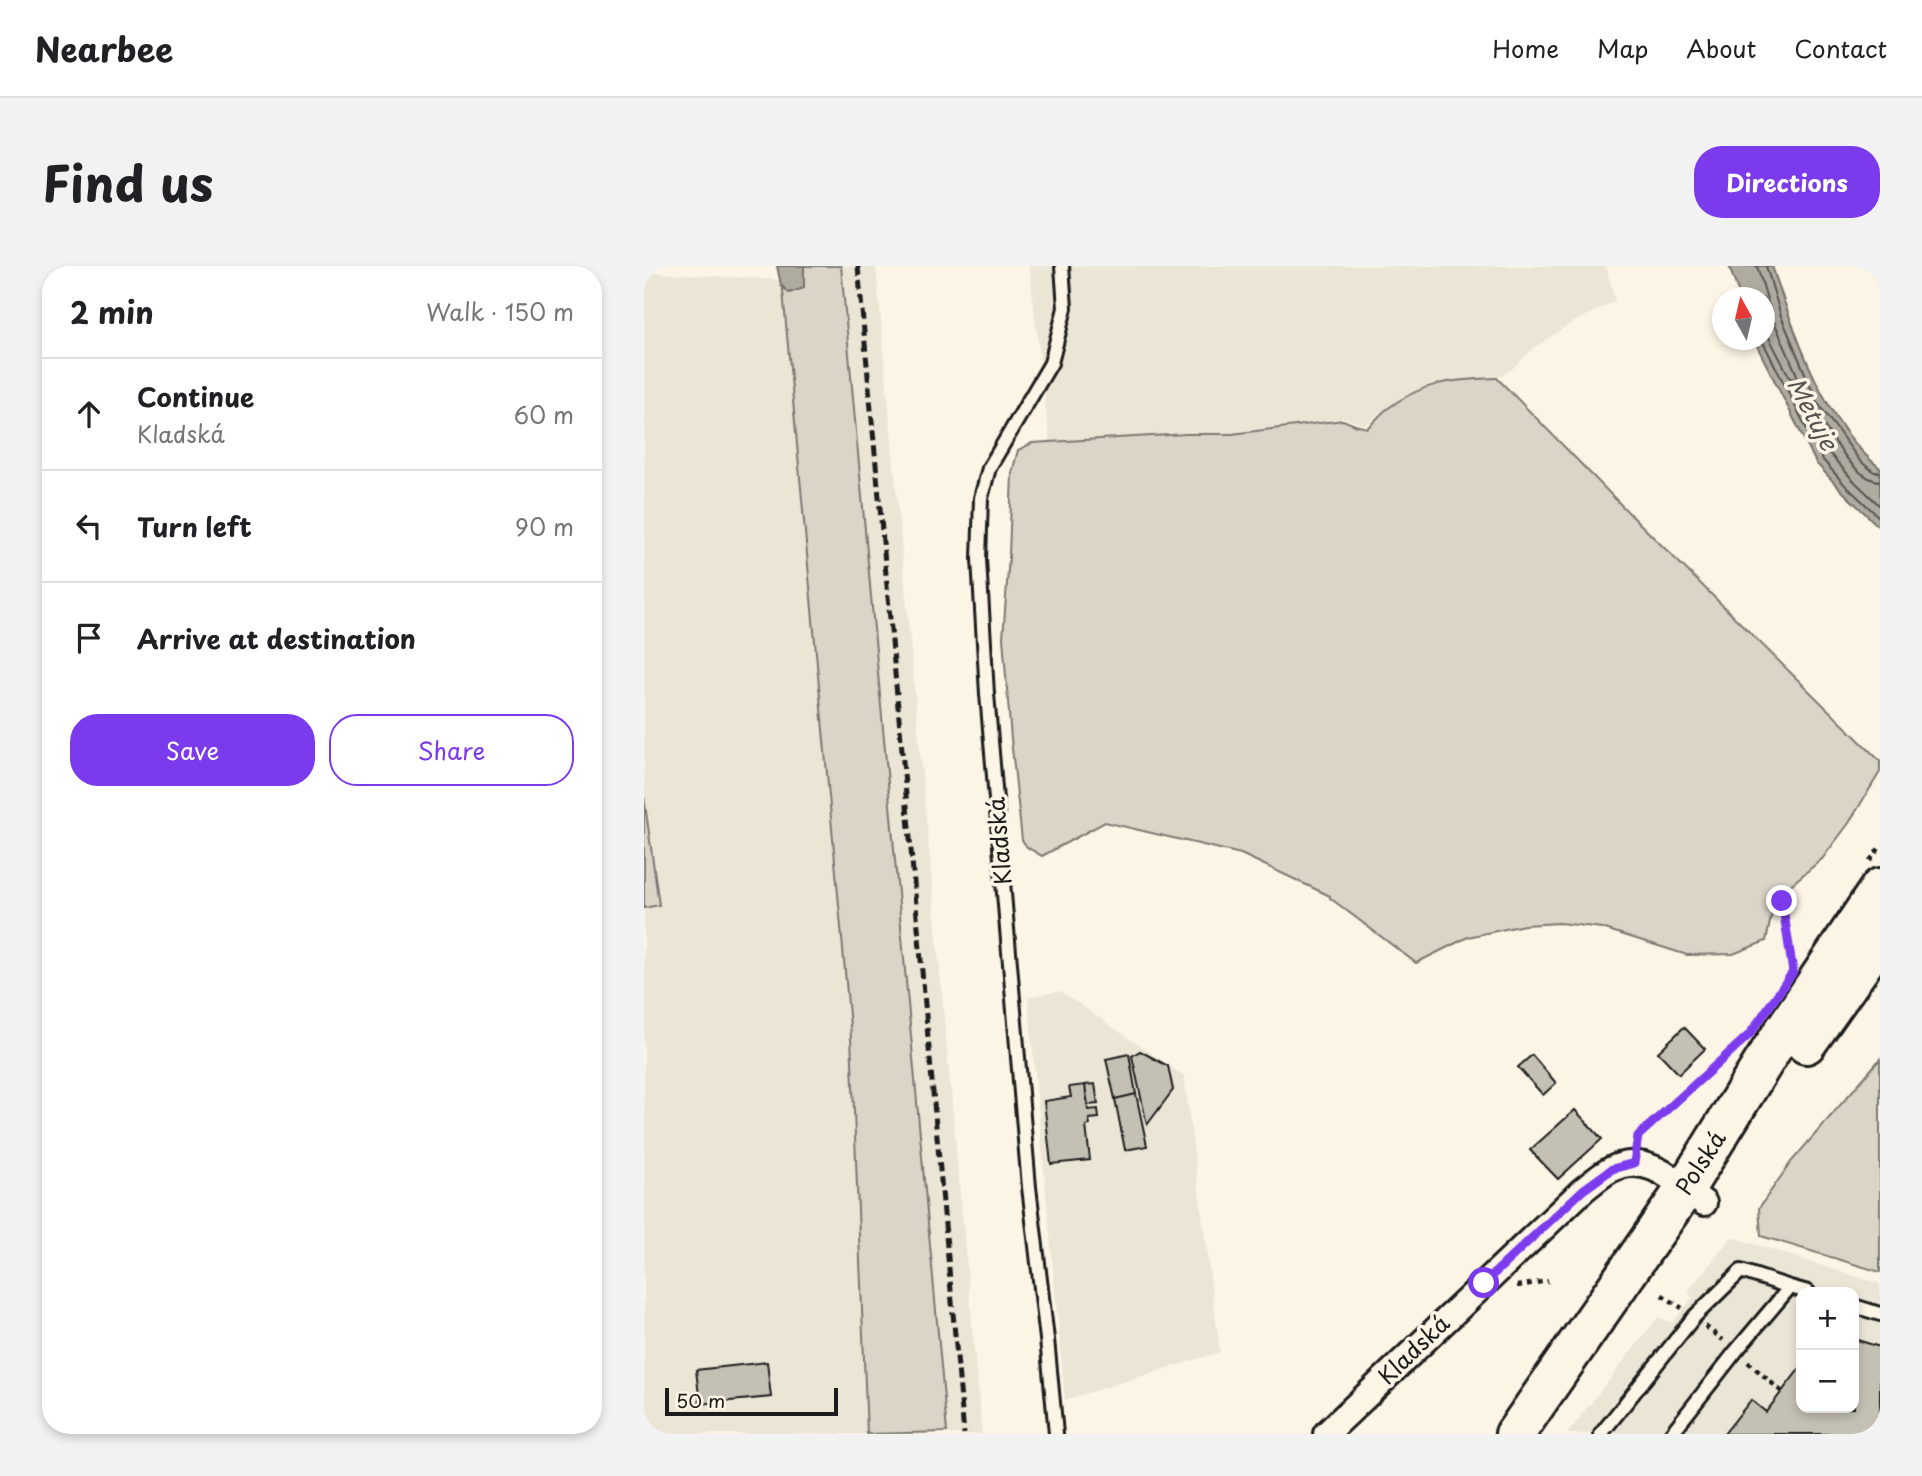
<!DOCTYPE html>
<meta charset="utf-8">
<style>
body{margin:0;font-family:"Playpen Sans",sans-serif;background:#f2f2f2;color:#202124}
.controls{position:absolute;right:21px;bottom:21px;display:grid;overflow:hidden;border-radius:14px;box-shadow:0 4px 10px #0003}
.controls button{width:63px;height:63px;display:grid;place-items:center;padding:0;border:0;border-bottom:2px solid #e0e0e0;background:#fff;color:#202124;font:35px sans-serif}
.compass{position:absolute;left:1068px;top:21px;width:63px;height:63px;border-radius:50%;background:#fff;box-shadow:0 4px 10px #0003;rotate:352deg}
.scale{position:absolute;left:21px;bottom:18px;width:173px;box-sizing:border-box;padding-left:7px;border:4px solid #1c1c1c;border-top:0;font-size:19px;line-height:24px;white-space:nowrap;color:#1c1c1c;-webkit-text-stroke:5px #fcf5e5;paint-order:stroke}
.stop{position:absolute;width:21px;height:21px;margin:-16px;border:5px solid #7c3aed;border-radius:50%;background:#fff}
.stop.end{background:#7c3aed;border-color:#fff;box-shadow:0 2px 7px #0008}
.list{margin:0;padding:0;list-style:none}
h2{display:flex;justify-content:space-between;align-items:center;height:91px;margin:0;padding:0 28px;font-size:30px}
h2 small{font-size:23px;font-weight:400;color:#757577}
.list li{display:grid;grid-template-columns:46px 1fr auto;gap:21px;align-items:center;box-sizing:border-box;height:112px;padding:0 28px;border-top:2px solid #e0e0e0}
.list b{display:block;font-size:26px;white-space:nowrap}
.list p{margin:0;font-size:23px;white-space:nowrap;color:#757577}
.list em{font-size:23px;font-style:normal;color:#757577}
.actions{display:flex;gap:14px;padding:21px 28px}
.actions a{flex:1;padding:16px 0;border:2px solid #7c3aed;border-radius:28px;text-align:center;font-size:24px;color:#7c3aed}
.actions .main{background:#7c3aed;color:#fff}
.icon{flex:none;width:38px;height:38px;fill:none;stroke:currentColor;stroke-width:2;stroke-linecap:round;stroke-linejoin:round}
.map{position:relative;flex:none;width:1236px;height:1168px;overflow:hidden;border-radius:28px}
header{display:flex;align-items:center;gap:42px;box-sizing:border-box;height:98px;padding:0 35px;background:#fff;border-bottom:2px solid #e0e0e0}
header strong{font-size:33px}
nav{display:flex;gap:38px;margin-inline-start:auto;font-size:24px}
.intro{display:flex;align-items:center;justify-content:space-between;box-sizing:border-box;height:168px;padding:0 42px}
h1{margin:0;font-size:49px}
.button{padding:18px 32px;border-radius:28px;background:#7c3aed;color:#fff;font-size:24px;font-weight:700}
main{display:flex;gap:42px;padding:0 42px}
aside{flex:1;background:#fff;border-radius:28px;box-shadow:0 4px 10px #0003}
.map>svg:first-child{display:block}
.built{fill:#ebe5d6;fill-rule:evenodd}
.green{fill:#dbd5c8;stroke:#7c7872;stroke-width:2}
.water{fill:#b0aba1;stroke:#75726c;stroke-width:2}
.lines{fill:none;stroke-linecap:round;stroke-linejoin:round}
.shore{stroke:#575551;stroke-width:2}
.building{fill:#c4c0b3;stroke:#1c1c1c;stroke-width:2}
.lane-casing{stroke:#1c1c1c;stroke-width:18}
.street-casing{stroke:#1c1c1c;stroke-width:30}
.primary-casing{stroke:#1c1c1c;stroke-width:44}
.path{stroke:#1c1c1c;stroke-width:4.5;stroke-dasharray:5 5;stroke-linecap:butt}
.lane{stroke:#fcf5e5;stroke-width:12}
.street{stroke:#fcf5e5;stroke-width:24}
.primary{stroke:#fcf5e5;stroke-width:38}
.rail{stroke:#1c1c1c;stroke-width:5;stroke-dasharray:10 5;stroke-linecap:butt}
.route{stroke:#7c3aed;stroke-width:9}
.labels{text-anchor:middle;stroke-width:7;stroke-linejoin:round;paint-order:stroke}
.street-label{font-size:23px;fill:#1c1c1c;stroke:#fcf5e5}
.water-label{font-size:24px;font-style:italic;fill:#575551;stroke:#fcf5e5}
</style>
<header>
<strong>Nearbee</strong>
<nav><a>Home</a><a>Map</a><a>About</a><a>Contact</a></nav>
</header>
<div class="intro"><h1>Find us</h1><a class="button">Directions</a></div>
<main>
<aside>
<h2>2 min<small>Walk · 150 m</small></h2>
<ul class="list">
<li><svg class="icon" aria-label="ahead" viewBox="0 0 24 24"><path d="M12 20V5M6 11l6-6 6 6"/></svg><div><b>Continue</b><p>Kladská</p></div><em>60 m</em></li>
<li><svg class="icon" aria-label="left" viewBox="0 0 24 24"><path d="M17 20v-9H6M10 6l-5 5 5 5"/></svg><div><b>Turn left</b></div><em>90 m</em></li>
<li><svg class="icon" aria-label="arrive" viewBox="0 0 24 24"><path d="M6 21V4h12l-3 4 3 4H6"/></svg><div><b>Arrive at destination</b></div></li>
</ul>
<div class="actions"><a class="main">Save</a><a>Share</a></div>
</aside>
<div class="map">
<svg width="1236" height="1168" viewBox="0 0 1236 1168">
<rect width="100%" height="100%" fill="#fcf5e5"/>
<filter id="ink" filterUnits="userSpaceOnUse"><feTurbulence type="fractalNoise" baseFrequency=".0143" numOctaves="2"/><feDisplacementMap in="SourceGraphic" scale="14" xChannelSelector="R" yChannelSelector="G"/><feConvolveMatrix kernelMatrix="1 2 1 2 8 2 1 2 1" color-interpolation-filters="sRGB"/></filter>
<g filter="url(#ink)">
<path class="built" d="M197,0H232L338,1168H303Z
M385,0H962L971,35L929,56L891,81L867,104L853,112L811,114L763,128L741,143L722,159L700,152L588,168L528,167L473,173L406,176Z
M0,6L138,14L207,771L223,1168H0V642L15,639L0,531Z
M416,725L540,810L576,1086L421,1134L384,731Z
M1088,971L1236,1018V1168H923L1014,1051L1028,1057L1048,1032L1044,1025ZM1157,1026H1210V1142H1157Z"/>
<path class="green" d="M160,0H197L303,1166L223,1168L207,771L138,14L160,21Z
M853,112L986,248L1236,495V506L1205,557L1178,593L1131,632L1122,675L1089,688L1043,689L958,662L916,657L880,659L824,671L772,697L686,632V630L597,588L461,556L398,590L383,581L378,574L367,473L359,372L365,290L368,207L374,184L388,177L542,168H588L699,154L711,159L723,162C731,156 736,148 743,143C780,115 808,114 853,112Z
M0,531L15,639L0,642Z
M1236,793V1006L1117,970L1115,942L1147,896Z"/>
<path class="water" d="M133,0H160V22L145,27L137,19Z
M1085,0H1128C1150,66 1180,158 1236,202V262L1196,223L1172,197L1110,74H1120V32L1096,31Z"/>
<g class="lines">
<path class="shore" d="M1113,0L1129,53L1153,109L1151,113L1146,112L1120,62
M1122,0L1137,50L1173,136L1216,195L1230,206H1236
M1118,74L1178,193L1201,219L1236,252
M1236,215C1211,214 1190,173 1176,154H1171L1170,158L1186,188L1208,213L1236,240"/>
</g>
<path class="building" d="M1040,761L1061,783L1035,808L1014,786Z
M496,785L524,800L529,824L503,859L488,790Z
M485,788L492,828L471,833L462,793Z
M888,789L912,817L899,829L874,801Z
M451,818L454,838L444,839L441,819Z
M441,819L444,844L454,843L455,852L445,853L446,859L442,860L446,894L407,898L400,835L427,831L425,821Z
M492,828L503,880L481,884L471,833Z
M931,844L958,873L914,913L886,884Z
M1210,1073L1236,1081V1168H1080L1107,1134L1122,1146L1157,1101V1142H1210Z
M123,1096L127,1131L56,1138L52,1104Z"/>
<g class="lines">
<g class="lane-casing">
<path id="lane" d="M1146,1021L1164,1026
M1210,1040L1236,1048
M412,1168L403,1073L385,921L343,428L335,293L337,232L345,202L407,97L421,42L418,0
M957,1168L1050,1051L1097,1005L1146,1021L1092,1085L1027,1168"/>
</g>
<g class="street-casing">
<path id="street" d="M682,1168L939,924C948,917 957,909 966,904C1003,884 1033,917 1060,937"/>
</g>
<g class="primary-casing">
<path id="primary" d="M1162,778L1236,673
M871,1168L1041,923L1129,781L1236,622"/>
</g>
<path class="path" d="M1226,595L1236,581
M1138,635L1148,698
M993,876L994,870L1090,783
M873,1020L904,1015
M1018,1029L1038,1042
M1061,1060L1079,1074
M1104,1096L1138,1126"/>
<use href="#lane" class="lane"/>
<use href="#street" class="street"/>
<use href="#primary" class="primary"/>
<path class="rail" d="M214,0L320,1168"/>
</g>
</g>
<g class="lines" filter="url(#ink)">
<path class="route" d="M840,1017L939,924L968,903L990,897L994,870L1106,768L1149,706L1138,635"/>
</g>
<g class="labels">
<g class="street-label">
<text transform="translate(356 575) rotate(-95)" y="8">Kladská</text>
<text transform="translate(1057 897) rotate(-57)" y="8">Polská</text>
<text transform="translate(770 1084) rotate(-44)" y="8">Kladská</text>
</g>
<g class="water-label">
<text transform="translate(1168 148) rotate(62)" y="8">Metuje</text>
</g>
</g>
</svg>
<div class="controls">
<button>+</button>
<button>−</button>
</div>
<svg class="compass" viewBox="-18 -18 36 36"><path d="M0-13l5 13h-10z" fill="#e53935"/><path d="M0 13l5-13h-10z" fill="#757577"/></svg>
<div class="scale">50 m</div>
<div class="stop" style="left:840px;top:1017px"></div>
<div class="stop end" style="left:1138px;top:635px"></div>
</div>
</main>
